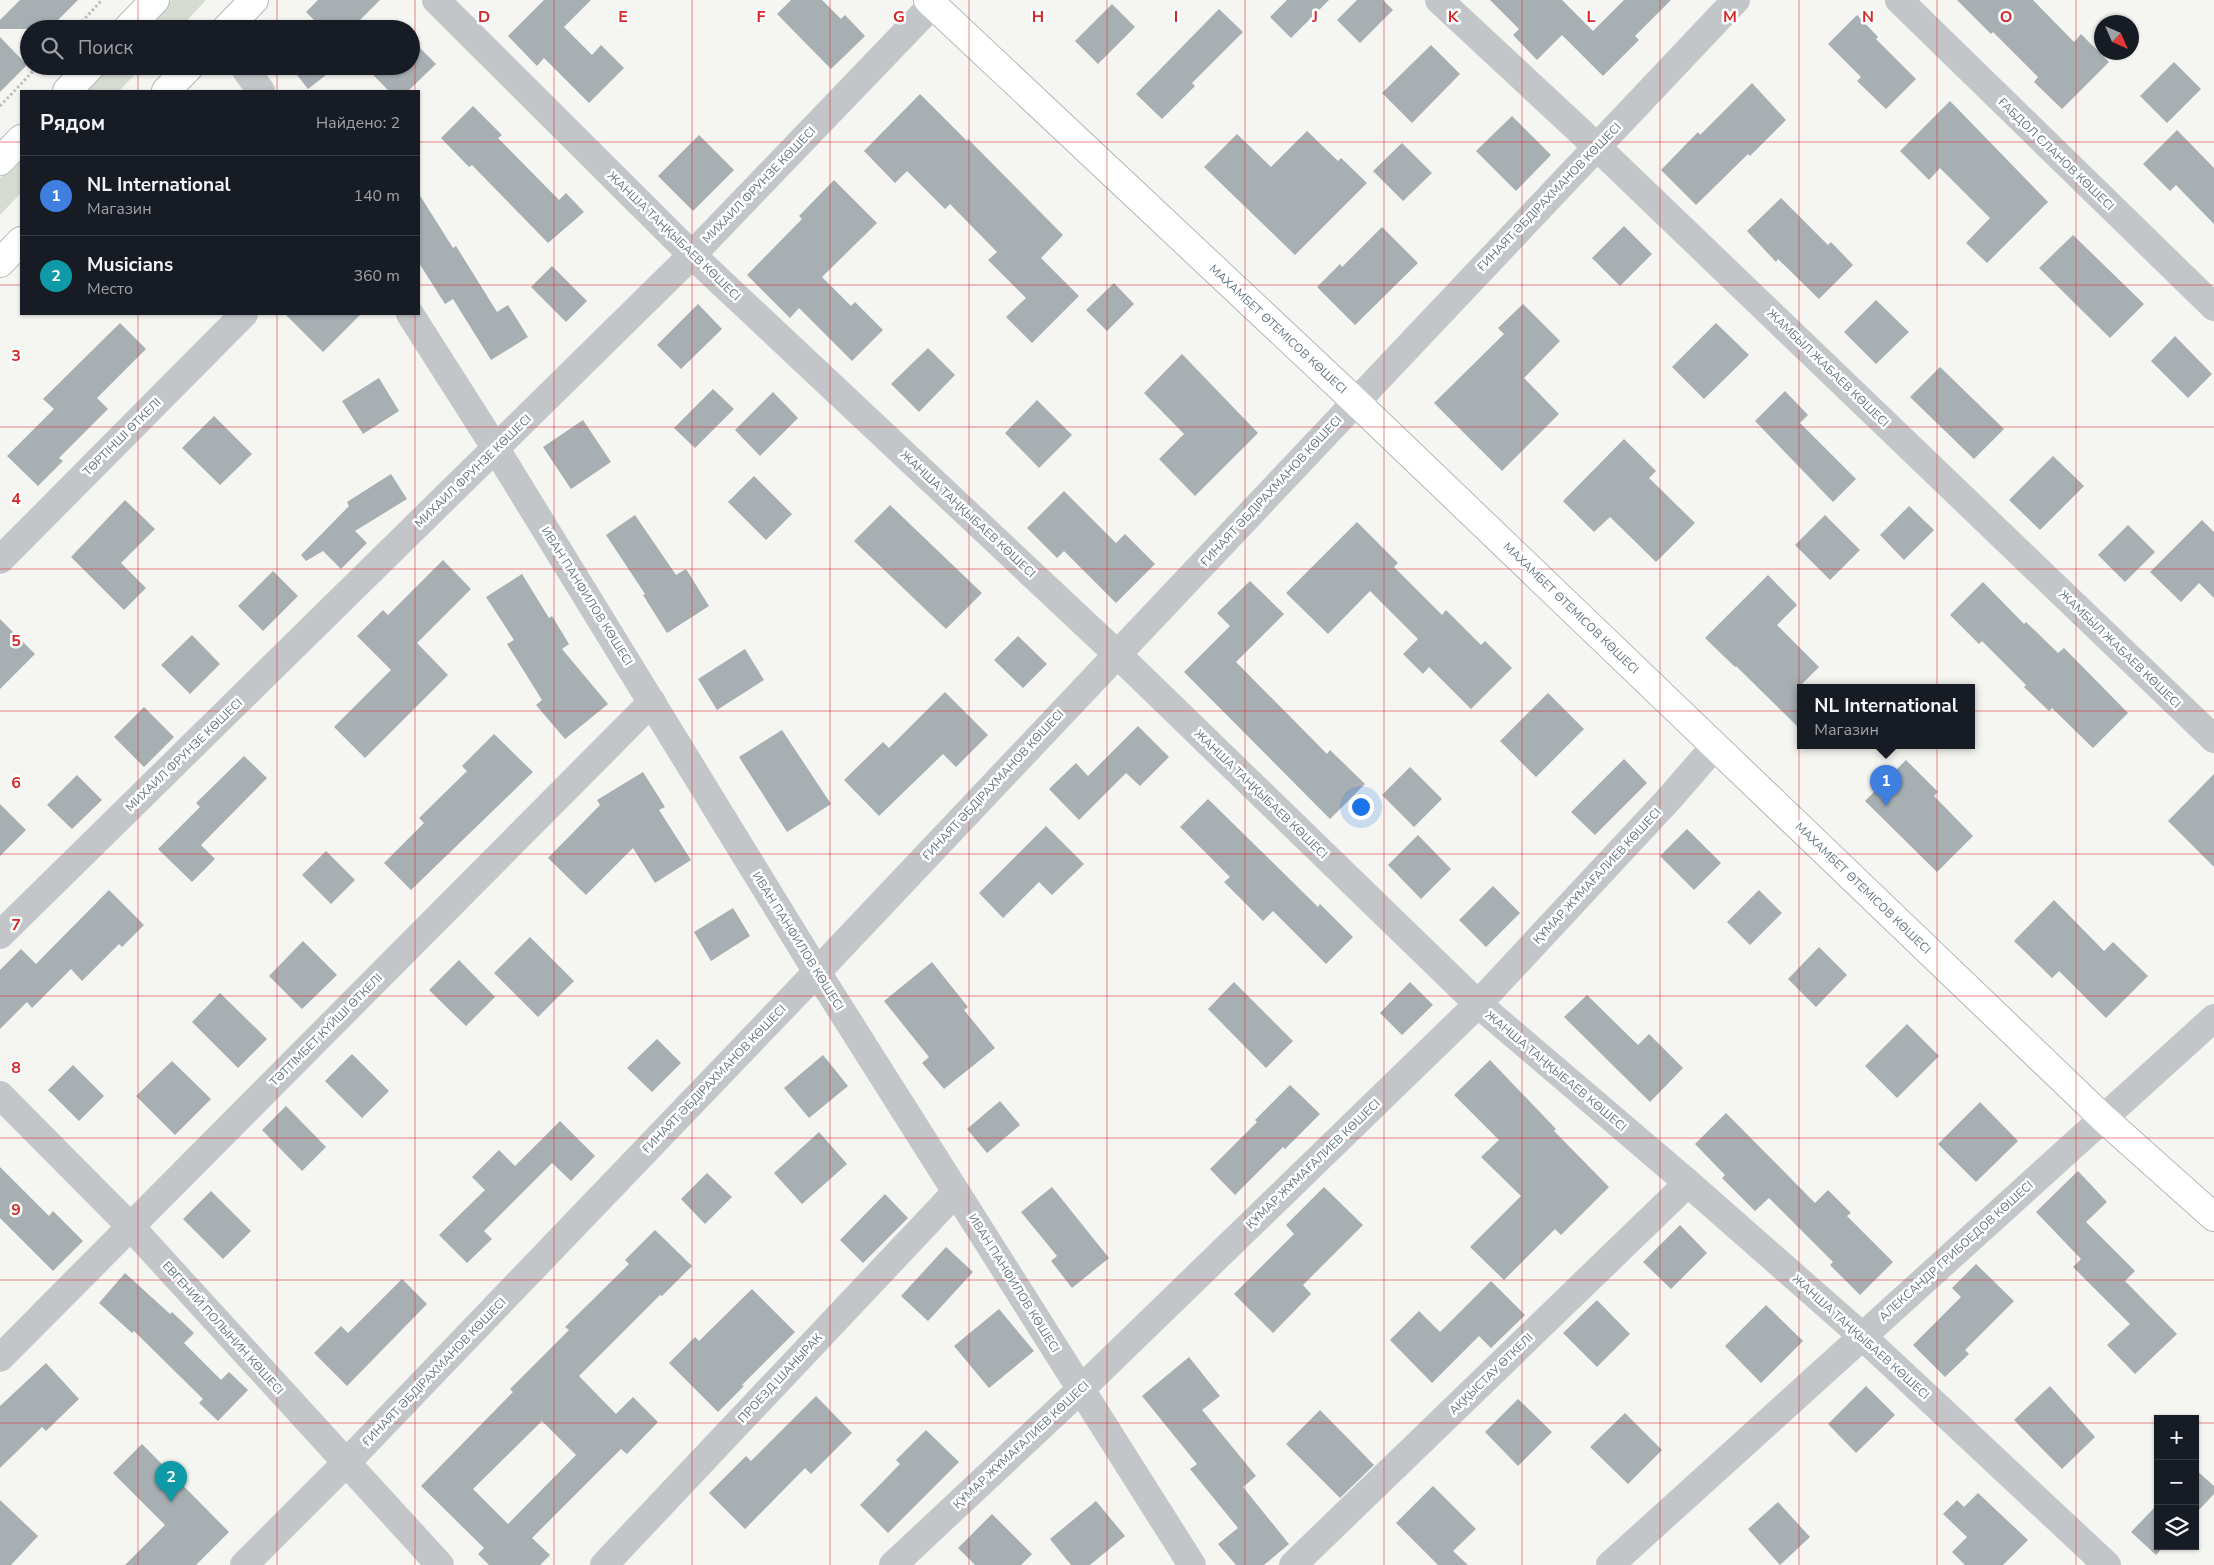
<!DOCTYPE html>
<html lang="ru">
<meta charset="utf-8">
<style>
body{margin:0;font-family:"Nunito Sans",sans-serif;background:#20242c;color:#f1f3f6}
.controls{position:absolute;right:15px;bottom:15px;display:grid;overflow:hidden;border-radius:0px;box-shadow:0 1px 4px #0004}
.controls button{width:45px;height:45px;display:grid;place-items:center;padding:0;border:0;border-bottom:1px solid #363941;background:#171b24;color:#f1f3f6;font:25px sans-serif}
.compass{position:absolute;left:2094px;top:15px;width:45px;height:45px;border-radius:50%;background:#171b24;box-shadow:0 1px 4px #0004;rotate:135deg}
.you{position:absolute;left:1360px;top:806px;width:18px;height:18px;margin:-12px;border:4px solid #fff;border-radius:50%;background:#1a73e8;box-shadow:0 0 0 8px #1a73e833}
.badge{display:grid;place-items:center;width:32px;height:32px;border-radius:50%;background:#ea580c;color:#fff;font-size:16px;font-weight:700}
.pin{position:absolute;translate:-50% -41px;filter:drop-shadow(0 1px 2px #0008)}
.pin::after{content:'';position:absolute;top:26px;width:18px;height:15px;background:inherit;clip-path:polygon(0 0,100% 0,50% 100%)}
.popup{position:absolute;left:1797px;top:684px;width:178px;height:65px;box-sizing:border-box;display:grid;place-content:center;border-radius:0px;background:#171b24;filter:drop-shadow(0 1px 4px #0005);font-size:16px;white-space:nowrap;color:#9ea1a6}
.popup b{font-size:19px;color:#f1f3f6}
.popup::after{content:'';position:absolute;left:50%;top:100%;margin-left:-10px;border:10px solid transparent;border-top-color:#171b24}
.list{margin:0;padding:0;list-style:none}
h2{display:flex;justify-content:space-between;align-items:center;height:65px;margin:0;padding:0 20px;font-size:21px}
h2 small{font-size:16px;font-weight:400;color:#9ea1a6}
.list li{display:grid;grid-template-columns:32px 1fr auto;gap:15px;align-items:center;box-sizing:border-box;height:80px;padding:0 20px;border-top:1px solid #363941}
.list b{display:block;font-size:19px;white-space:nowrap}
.list p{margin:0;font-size:16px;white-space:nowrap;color:#9ea1a6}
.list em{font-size:16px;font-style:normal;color:#9ea1a6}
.icon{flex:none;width:28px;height:28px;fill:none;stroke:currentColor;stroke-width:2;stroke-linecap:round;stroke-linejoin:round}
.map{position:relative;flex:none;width:2214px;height:1565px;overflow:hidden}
.search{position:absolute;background:#171b24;box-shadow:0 1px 4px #0004;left:20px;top:20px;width:400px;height:55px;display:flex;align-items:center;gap:12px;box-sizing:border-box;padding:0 18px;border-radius:28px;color:#9ea1a6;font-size:19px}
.panel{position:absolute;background:#171b24;box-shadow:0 1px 4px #0004;left:20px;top:90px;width:400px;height:225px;border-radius:0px}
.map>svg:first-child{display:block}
.green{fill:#d6dcd2}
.building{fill:#a7afb3;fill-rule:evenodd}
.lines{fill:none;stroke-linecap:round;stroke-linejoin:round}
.major-casing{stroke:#b3b8bb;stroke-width:30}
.path{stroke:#bcbec0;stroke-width:3;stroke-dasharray:2.5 2.5;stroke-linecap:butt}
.minor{stroke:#c3c6c9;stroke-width:28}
.major{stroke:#fff;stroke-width:28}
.grid{fill:none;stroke:#d62828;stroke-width:1;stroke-opacity:0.55}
.labels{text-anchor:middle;stroke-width:5;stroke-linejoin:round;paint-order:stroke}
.street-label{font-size:12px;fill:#657681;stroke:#fff}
.grid-label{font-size:16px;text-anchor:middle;font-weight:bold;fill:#d62828;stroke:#fff;stroke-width:5;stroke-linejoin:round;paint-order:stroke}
</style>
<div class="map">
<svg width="2214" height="1565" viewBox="0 0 2214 1565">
<rect width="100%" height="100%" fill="#f5f5f1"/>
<path class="green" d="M171,0H206L179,29H143Z
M107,66H143L119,91H83Z
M21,156V193L0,215V178Z"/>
<path class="building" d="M20,0H78L49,29H0V20Z
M318,0H380L351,29H323L306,12Z
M544,0H591L564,27L592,55L601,45L624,68L589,103L544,58L537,66L508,36Z
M791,0H822L841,19L845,15L865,36L831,69L777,14Z
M1287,0H1329L1291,38L1270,17Z
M1357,0H1383L1393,10L1360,43L1337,20Z
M1490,0H1562L1593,31L1624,0H1671L1635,36L1639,40L1603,76L1562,35L1537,60L1513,35L1519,29Z
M1957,0H2033L2074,42L2081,34L2109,62L2062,109L2034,82L2038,77L1993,32L1991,34Z
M1112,4L1135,27L1098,64L1075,41Z
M1219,9L1243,32L1192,83L1195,86L1162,119L1136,94Z
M1857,15L1878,37L1876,39L1916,79L1886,109L1857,81L1861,77L1828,44Z
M0,37L27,65L0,92Z
M411,39L436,64L408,91H389L364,66H411Z
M1431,45L1460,74L1412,123L1382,93Z
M2174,62L2201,89L2167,123L2140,96Z
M290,66H333L335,68L308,89Z
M1752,83L1786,120L1750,156L1748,154L1696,205L1661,170L1698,132L1700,135Z
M920,94L967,141L968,139L1063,235L1041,258L1079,296L1032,343L1006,317L1026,298L988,260L997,252L950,204L945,209L907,171L895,183L864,151Z
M1950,101L2048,202L1987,263L1966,243L1990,218L1940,168L1929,180L1900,151Z
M473,106L502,135L498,138L559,200L566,193L584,212L548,243L472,165L469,167L441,138Z
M1512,116L1551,155L1516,191L1476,151Z
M2177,130L2214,168V224L2176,185L2170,191L2143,164Z
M1307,131L1338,161L1341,158L1367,183L1295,255L1204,167L1237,134L1271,167Z
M699,135L734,170L693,211L658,176Z
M1402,143L1432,173L1403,201L1373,171Z
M834,180L877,223L822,277L851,306L855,302L883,330L852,361L799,308L790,318L747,275L802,219L799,216Z
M419,194L453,248L456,246L497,312L508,305L528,337L491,360L453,299L445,304L419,263Z
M1781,198L1828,245L1831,242L1853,265L1819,299L1778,259L1776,262L1747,231Z
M1624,226L1652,254L1620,286L1592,258Z
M1382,227L1418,263L1355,325L1317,287L1340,264L1342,267Z
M2073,235L2144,304L2110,338L2039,268Z
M552,266L587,301L566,322L531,287Z
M1114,283L1134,304L1107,331L1086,310Z
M1876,300L1909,332L1876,364L1844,332Z
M698,304L722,329L681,369L657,345Z
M1523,304L1560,341L1524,378L1559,414L1502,471L1434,403L1504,334L1498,328Z
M285,314H361L323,352Z
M120,323L146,349L97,398L108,409L59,458L63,461L38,486L7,456L54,409L43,399Z
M1716,323L1749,355L1704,399L1672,367Z
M2175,336L2212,374L2188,398L2151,361Z
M928,348L955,375L919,412L891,384Z
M1182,354L1258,433L1195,496L1159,459L1184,434L1144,393Z
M1940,367L2004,429L1974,459L1910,397Z
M379,378L399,411L363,434L342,401Z
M713,389L734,409L695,448L674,428Z
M1785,391L1808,415L1800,423L1856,479L1833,502L1755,421Z
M773,392L798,418L760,456L735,430Z
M1037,400L1072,435L1039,468L1005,433Z
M214,416L252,454L220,485L182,448Z
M583,420L611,462L571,489L543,447Z
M1624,439L1656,471L1649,478L1695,523L1656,562L1610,517L1594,532L1563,501Z
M2053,456L2084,486L2040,530L2009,500Z
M391,474L407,499L355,531L367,543L341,569L323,551L306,561L301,555L349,506L347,502Z
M754,476L792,514L766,540L728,502Z
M1064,491L1116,543L1125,534L1155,564L1116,603L1064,551L1057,558L1027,528Z
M125,500L155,529L121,563L146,588L124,610L71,557Z
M890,505L982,593L946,629L854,541Z
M1909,506L1934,530L1904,560L1880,535Z
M635,515L676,575L686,569L709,606L667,633L643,595L645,594L606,535Z
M1825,515L1860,550L1830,580L1795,545Z
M2202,520L2214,532V598L2199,583L2181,602L2150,572Z
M1357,522L1398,563L1394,567L1442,615L1446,610L1481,645L1485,641L1512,668L1471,709L1429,667L1423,674L1403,654L1418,639L1370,591L1328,634L1286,593Z
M2128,525L2155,552L2125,582L2098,555Z
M443,560L471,589L417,643L448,675L365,758L334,727L391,670L357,636L383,610L388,615Z
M273,571L298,596L263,631L238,606Z
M522,574L549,618L552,616L569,644L562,649L608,704L565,739L536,705L542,700L507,644L514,640L486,597Z
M1768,575L1797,605L1777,625L1819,667L1801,685V730L1736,666L1735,667L1705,638Z
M1250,581L1284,614L1236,662L1327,754L1330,750L1365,784L1330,819L1184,672L1230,626L1217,613Z
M1983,582L2024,624L2026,622L2058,653L2064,648L2128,713L2093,748L2052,708L2049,711L2024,687L2026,685L1982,641L1979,644L1950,615Z
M0,619L35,654L0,689Z
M192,635L220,664L190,694L161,665Z
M1018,636L1047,664L1023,688L994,660Z
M745,649L764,680L717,710L698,679Z
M945,692L988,735L956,767L943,754L879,816L844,780L883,742L889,748Z
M1548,693L1584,729L1536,777L1500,741Z
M144,707L174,737L144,767L114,737Z
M1138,726L1169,757L1140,786L1126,773L1079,820L1049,789L1076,763L1088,776Z
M782,730L831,804L787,832L739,757Z
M494,734L533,772L411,890L384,863L424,823L419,818L467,771L462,766Z
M244,756L267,778L201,845L215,859L192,882L158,849L200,807L196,803Z
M1624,759L1647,783L1595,835L1571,812Z
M1906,760L1938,792L1934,796L1973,836L1937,872L1865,801Z
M1410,767L1442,799L1414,827L1382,795Z
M643,772L665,807L659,810L691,860L655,883L633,848L586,895L548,858L600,805L597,800Z
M2214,774V867L2168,821Z
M77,775L102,800L72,829L47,805Z
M1208,799L1318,907L1320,904L1353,937L1326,964L1273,911L1263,921L1224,882L1230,877L1180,827Z
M0,804L26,830L0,856Z
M1046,826L1084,864L1052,895L1039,882L1003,918L979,893Z
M1687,829L1721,863L1694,890L1660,856Z
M1418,835L1451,869L1421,899L1388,865Z
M326,851L355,880L331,904L302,875Z
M1493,886L1520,913L1486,947L1459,920Z
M109,890L144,925L122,947L119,944L82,981L71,969L32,1008L27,1002L0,1029V970L21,949L36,964Z
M1759,890L1782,913L1750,945L1727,922Z
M2054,900L2104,951L2113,942L2148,976L2106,1018L2059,971L2052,978L2014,941Z
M733,908L750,936L711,961L694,932Z
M530,937L574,981L538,1017L494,973Z
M303,941L337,975L302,1009L269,976Z
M1819,947L1847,975L1816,1007L1788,979Z
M459,960L495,997L466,1026L429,990Z
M932,962L968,1007L964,1010L995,1048L944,1089L922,1063L929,1057L884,1001Z
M1234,982L1293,1041L1266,1068L1208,1009Z
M1410,982L1433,1005L1402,1035L1380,1013Z
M220,993L267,1039L238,1068L192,1022Z
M1587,995L1638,1045L1649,1034L1683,1068L1650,1102L1564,1017Z
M1907,1024L1939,1056L1897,1098L1865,1066Z
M657,1039L681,1063L652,1092L627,1068Z
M352,1054L389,1091L362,1118L325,1081Z
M823,1055L848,1086L809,1118L784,1088Z
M1490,1060L1556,1129L1554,1131L1609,1187L1561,1235L1555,1229L1504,1280L1470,1247L1521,1196L1481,1157L1499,1140L1454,1095Z
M172,1061L211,1099L175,1135L136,1096Z
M73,1065L104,1096L79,1121L48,1090Z
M1290,1085L1320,1114L1285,1149L1283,1147L1235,1195L1210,1169L1257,1122L1255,1120Z
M1000,1101L1020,1125L987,1153L967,1129Z
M1980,1102L2018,1141L1976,1182L1938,1144Z
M286,1106L326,1147L302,1171L262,1130Z
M1726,1113L1815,1203L1828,1190L1851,1213L1847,1216L1893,1262L1860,1295L1830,1265L1833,1262L1769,1198L1755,1211L1722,1178L1725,1175L1695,1144Z
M560,1121L595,1156L571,1181L552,1163L484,1231L492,1239L467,1263L439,1235L485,1190L472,1177L499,1150L515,1166Z
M819,1132L847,1164L802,1204L774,1173Z
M0,1167L49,1216L53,1211L83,1241L53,1271L0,1218Z
M2078,1171L2107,1202L2086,1222L2135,1271L2125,1281L2177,1334L2135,1374L2107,1345L2130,1324L2073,1267L2081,1259L2036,1212Z
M707,1173L732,1197L705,1224L681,1199Z
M1052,1187L1109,1258L1072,1288L1051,1261L1057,1256L1021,1212Z
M1324,1187L1363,1225L1303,1285L1311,1294L1273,1333L1234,1294L1294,1234L1286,1225Z
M211,1191L251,1231L223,1259L183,1219Z
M885,1194L908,1218L863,1263L840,1240Z
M1680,1225L1707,1253L1671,1289L1643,1262Z
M655,1230L692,1266L662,1296L660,1295L579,1376L616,1414L633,1397L658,1422L627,1454L621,1449L532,1538L550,1555L540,1565H489L478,1554L484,1548L421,1486L513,1392L510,1389L569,1330L565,1327L629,1264L625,1260ZM542,1421L576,1455L508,1524L473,1489Z
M946,1247L973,1272L928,1321L901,1296Z
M1976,1264L2014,1301L1965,1350L1969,1354L1945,1377L1913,1345L1961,1297L1952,1288Z
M125,1273L170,1314L172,1312L194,1333L184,1343L221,1380L229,1372L248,1390L218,1421L199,1403L203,1399L134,1331L132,1333L99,1303Z
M402,1279L427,1304L347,1386L314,1353L341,1326L348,1333Z
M1491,1281L1525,1315L1491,1348L1479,1336L1432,1383L1390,1340L1419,1311L1440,1332Z
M752,1289L795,1332L742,1385L744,1386L718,1412L669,1363L695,1337L699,1341Z
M1597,1300L1630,1334L1597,1367L1563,1333Z
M1766,1305L1803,1341L1761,1383L1725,1346Z
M999,1309L1034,1351L989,1388L954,1346Z
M1189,1357L1220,1396L1202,1410L1256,1476L1243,1487L1289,1544L1264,1565H1236L1218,1544L1238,1528L1190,1469L1197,1464L1142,1396Z
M46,1363L79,1399L46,1431L42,1427L0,1468V1406Z
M1866,1386L1895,1415L1856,1453L1828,1424Z
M2050,1386L2095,1437L2062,1469L2014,1420Z
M816,1396L852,1433L811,1474L805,1468L745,1529L709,1493L746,1456L751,1461Z
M1518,1399L1552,1432L1518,1466L1485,1432Z
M1320,1410L1374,1465L1340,1498L1286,1444Z
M1625,1413L1662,1450L1628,1484L1590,1447Z
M926,1430L959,1462L888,1533L860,1505L900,1464L896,1460Z
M142,1444L229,1532L196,1565H125L165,1525L113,1473Z
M2195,1469L2214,1486V1494L2195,1514Z
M1433,1486L1476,1529L1453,1551L1468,1565H1438L1396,1523Z
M1978,1493L2028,1540L2003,1565H1965L1952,1552L1967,1537L1943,1514L1957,1500L1964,1507Z
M0,1500L38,1536L11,1565H0Z
M1096,1501L1125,1536L1090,1565H1071L1050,1539Z
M1778,1502L1810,1537L1780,1565L1748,1529Z
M2158,1504V1546H2164L2156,1555L2131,1532Z
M992,1514L1032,1554L1021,1565H975L958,1548Z"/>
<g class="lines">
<g class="major-casing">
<path id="major" d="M928,0L1355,401L2103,1118L2214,1217
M127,29L155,0
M226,29L254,0
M67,91L91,66
M166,91L190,66
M0,161L21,139
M0,263L21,241"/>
</g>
<path class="path" d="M75,29L102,0
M0,106L38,66"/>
<path class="minor" d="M436,0L692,255L1117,654L1478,1004L1688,1183L1862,1336L2107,1565
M1439,0L1597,147L2214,739
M1899,0L2214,307
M243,66L261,91
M410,314L496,449L817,972L1192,1565
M0,560L244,314
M0,935L692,255L937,0
M0,1095L131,1227L440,1565
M0,1358L652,702
M244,1565L346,1463L817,972L1736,0
M604,1565L956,1192
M893,1565L1081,1389L1478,1004L1668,800L1715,746
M1293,1565L1688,1183
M1610,1565L2214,1018"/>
<use href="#major" class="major"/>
</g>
<path class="grid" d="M138,0V29M277,0V29M415,0V91M554,0V1565M692,0V1565M830,0V1565M969,0V1565M1107,0V1565M1245,0V1565M1384,0V1565M1522,0V1565M1660,0V1565M1799,0V1565M1937,0V1565M2076,0V1565M138,66V91M277,66V91M0,142H21M419,142H2214M0,285H21M419,285H2214M138,314V1565M277,314V1565M415,314V1565M0,427H2214M0,569H2214M0,711H2214M0,854H2214M0,996H2214M0,1138H2214M0,1280H2214M0,1423H2158M2195,1423H2214"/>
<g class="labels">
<g class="street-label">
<text transform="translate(2056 154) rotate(44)" y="4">ҒАБДОЛ СЛАНОВ КӨШЕСІ</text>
<text transform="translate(759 185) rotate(-46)" y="4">МИХАИЛ ФРУНЗЕ КӨШЕСІ</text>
<text transform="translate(1549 197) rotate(-46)" y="4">ҒИНАЯТ ӘБДІРАХМАНОВ КӨШЕСІ</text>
<text transform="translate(674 236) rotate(44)" y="4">ЖАНША ТАҢҚЫБАЕВ КӨШЕСІ</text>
<text transform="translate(1278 329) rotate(43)" y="4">МАХАМБЕТ ӨТЕМІСОВ КӨШЕСІ</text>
<text transform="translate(1828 368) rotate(44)" y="4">ЖАМБЫЛ ЖАБАЕВ КӨШЕСІ</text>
<text transform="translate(122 437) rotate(-45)" y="4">ТӨРТІНШІ ӨТКЕЛІ</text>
<text transform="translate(473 471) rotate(-44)" y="4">МИХАИЛ ФРУНЗЕ КӨШЕСІ</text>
<text transform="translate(1271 491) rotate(-47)" y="4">ҒИНАЯТ ӘБДІРАХМАНОВ КӨШЕСІ</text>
<text transform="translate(968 514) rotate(43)" y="4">ЖАНША ТАҢҚЫБАЕВ КӨШЕСІ</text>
<text transform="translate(587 596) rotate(58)" y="4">ИВАН ПАНФИЛОВ КӨШЕСІ</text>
<text transform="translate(1571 608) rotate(44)" y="4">МАХАМБЕТ ӨТЕМІСОВ КӨШЕСІ</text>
<text transform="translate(2120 649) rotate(44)" y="4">ЖАМБЫЛ ЖАБАЕВ КӨШЕСІ</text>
<text transform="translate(184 755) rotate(-44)" y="4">МИХАИЛ ФРУНЗЕ КӨШЕСІ</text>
<text transform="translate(993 785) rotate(-47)" y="4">ҒИНАЯТ ӘБДІРАХМАНОВ КӨШЕСІ</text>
<text transform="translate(1261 794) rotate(44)" y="4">ЖАНША ТАҢҚЫБАЕВ КӨШЕСІ</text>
<text transform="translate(1597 876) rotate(-47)" y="4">ҚҰМАР ЖҰМАҒАЛИЕВ КӨШЕСІ</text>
<text transform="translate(1863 888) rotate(44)" y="4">МАХАМБЕТ ӨТЕМІСОВ КӨШЕСІ</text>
<text transform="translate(798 941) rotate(58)" y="4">ИВАН ПАНФИЛОВ КӨШЕСІ</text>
<text transform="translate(326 1030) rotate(-45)" y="4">ТӘТТІМБЕТ КҮЙШІ ӨТКЕЛІ</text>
<text transform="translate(1556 1071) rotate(40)" y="4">ЖАНША ТАҢҚЫБАЕВ КӨШЕСІ</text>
<text transform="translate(714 1079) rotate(-46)" y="4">ҒИНАЯТ ӘБДІРАХМАНОВ КӨШЕСІ</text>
<text transform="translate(1313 1164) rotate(-44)" y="4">ҚҰМАР ЖҰМАҒАЛИЕВ КӨШЕСІ</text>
<text transform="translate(1956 1251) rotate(-42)" y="4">АЛЕКСАНДР ГРИБОЕДОВ КӨШЕСІ</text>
<text transform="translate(1014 1283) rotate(58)" y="4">ИВАН ПАНФИЛОВ КӨШЕСІ</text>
<text transform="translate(223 1328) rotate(48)" y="4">ЕВГЕНИЙ ПОЛЫНИН КӨШЕСІ</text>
<text transform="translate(1861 1337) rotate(42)" y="4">ЖАНША ТАҢҚЫБАЕВ КӨШЕСІ</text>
<text transform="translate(434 1372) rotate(-46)" y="4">ҒИНАЯТ ӘБДІРАХМАНОВ КӨШЕСІ</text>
<text transform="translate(1491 1374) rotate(-44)" y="4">АҚҚЫСТАУ ӨТКЕЛІ</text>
<text transform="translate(780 1378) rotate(-47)" y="4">ПРОЕЗД ШАНЫРАК</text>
<text transform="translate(1021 1445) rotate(-43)" y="4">ҚҰМАР ЖҰМАҒАЛИЕВ КӨШЕСІ</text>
</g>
</g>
<g class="grid-label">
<text x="484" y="22">D</text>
<text x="623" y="22">E</text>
<text x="761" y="22">F</text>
<text x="899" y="22">G</text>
<text x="1038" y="22">H</text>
<text x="1176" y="22">I</text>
<text x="1315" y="22">J</text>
<text x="1453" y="22">K</text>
<text x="1591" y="22">L</text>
<text x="1730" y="22">M</text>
<text x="1868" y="22">N</text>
<text x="2006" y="22">O</text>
<text x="16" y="361">3</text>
<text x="16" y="504">4</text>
<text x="16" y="646">5</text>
<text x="16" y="788">6</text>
<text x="16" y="930">7</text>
<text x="16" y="1073">8</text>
<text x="16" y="1215">9</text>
</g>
</svg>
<div class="controls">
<button>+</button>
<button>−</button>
<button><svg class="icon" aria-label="layers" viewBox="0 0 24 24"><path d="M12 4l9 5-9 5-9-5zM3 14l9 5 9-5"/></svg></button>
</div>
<svg class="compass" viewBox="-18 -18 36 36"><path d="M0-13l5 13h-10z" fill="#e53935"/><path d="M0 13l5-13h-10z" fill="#9ea1a6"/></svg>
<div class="you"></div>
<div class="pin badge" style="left:1886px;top:806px;background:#3f7fe0">1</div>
<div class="popup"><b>NL International</b>Магазин</div>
<div class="pin badge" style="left:171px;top:1502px;background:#0f9aa8">2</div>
<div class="search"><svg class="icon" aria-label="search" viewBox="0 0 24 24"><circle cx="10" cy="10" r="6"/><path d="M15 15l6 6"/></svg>Поиск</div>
<section class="panel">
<h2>Рядом<small>Найдено: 2</small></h2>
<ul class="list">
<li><span class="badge" style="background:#3f7fe0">1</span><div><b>NL International</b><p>Магазин</p></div><em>140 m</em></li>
<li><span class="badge" style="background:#0f9aa8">2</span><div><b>Musicians</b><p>Место</p></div><em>360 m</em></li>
</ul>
</section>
</div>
